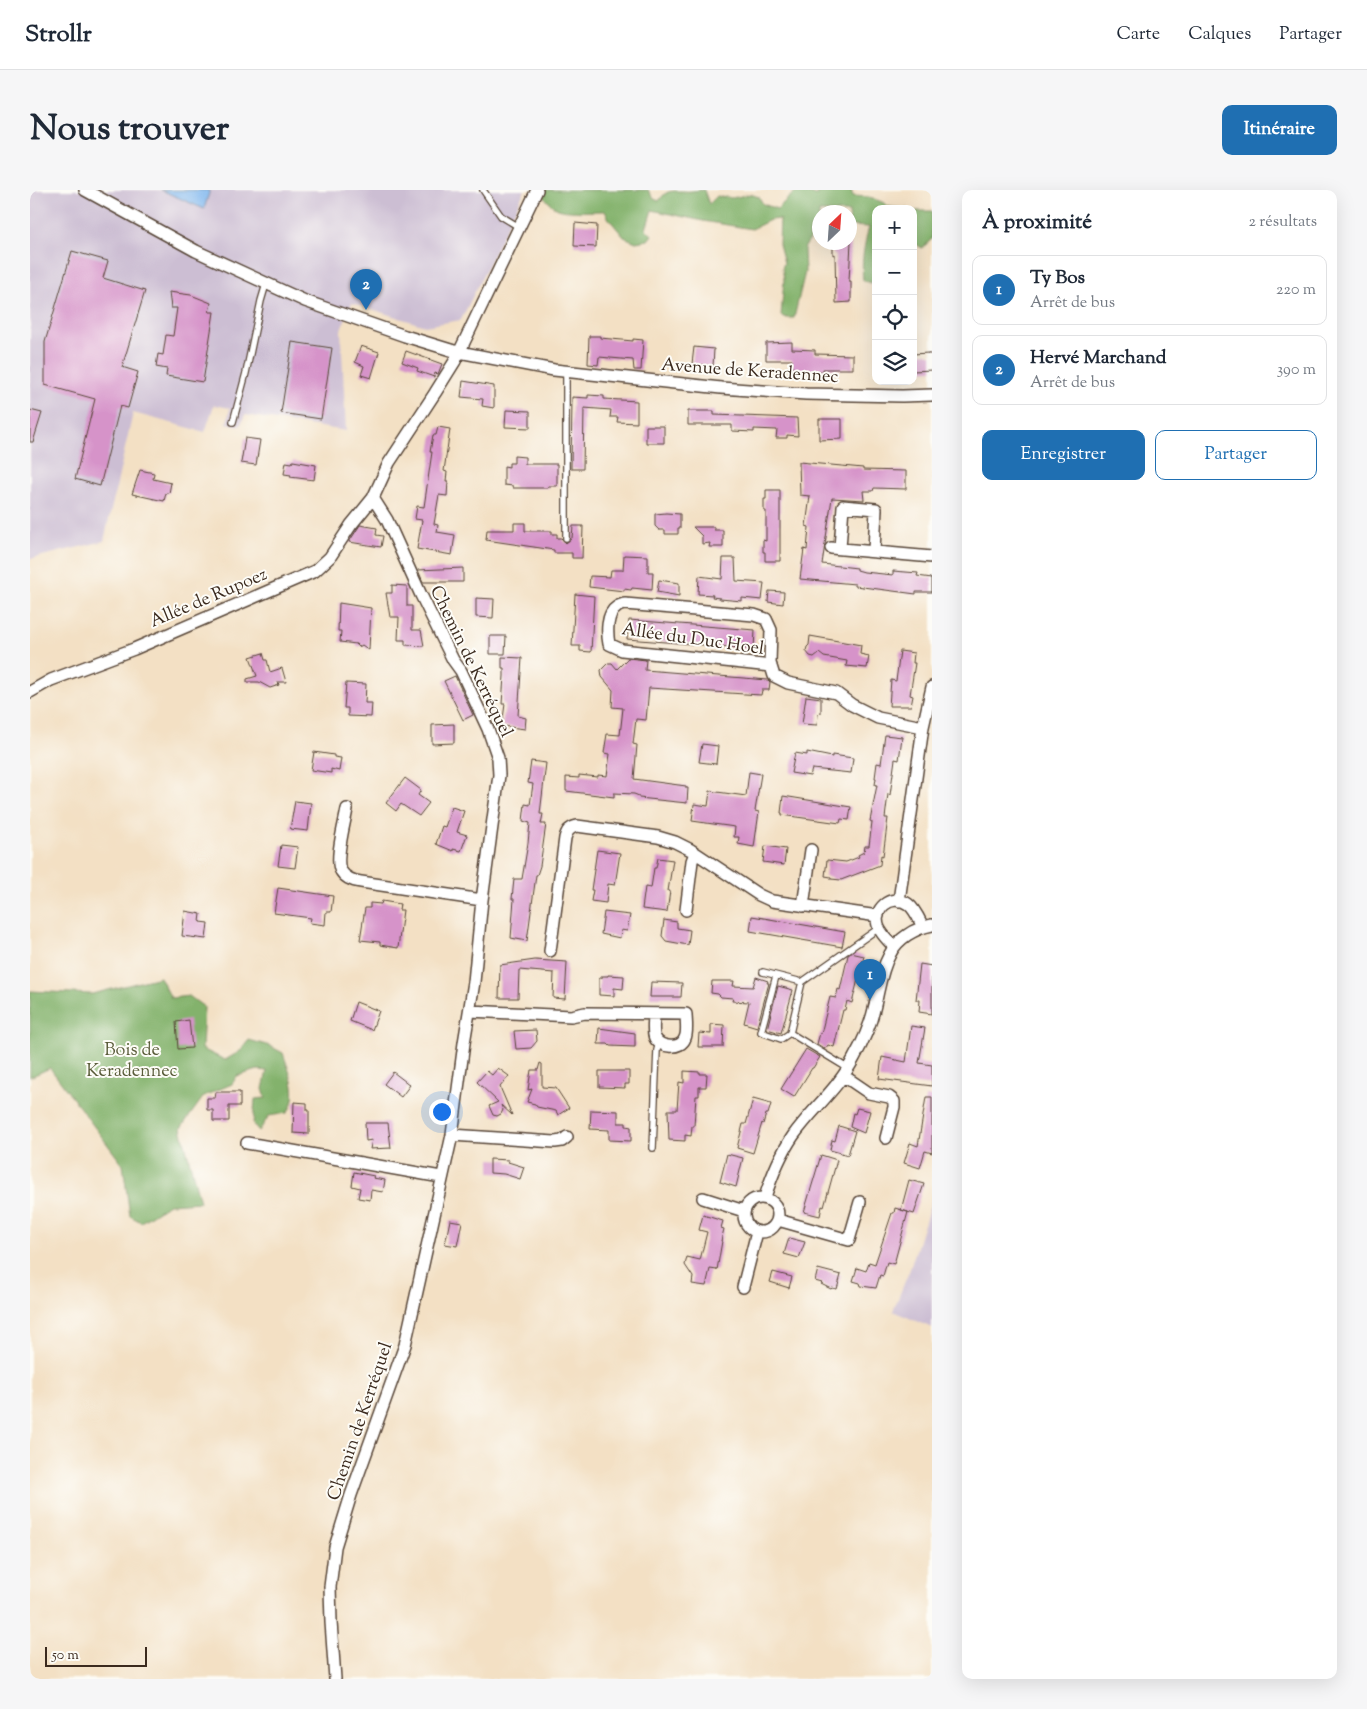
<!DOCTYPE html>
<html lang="fr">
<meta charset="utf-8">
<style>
body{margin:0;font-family:"Sorts Mill Goudy",serif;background:#f6f6f7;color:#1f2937}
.controls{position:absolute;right:15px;top:15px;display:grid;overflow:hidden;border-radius:10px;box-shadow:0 5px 20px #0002}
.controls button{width:45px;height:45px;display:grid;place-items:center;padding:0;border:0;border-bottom:1px solid #e0e1e3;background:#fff;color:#1f2937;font:25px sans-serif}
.compass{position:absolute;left:782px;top:15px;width:45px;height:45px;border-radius:50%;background:#fff;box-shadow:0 5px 20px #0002;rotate:25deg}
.scale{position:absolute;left:15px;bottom:12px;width:102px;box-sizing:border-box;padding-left:5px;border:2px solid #3b2a1e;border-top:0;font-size:14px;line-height:18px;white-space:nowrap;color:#3b2a1e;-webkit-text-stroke:4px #fdfcf7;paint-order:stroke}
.you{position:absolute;left:411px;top:921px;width:18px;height:18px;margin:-12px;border:4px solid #fff;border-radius:50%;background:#1a73e8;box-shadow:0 0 0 8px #1a73e833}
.badge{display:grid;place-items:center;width:32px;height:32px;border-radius:50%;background:#1f6fb2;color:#fff;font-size:16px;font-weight:700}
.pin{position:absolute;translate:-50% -41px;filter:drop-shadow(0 1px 2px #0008)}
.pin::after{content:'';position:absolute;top:26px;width:18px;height:15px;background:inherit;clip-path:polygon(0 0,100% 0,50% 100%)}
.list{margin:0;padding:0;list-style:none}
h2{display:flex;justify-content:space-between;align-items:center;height:65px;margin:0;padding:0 20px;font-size:21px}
h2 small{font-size:16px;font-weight:400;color:#747a83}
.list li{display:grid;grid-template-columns:32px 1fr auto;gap:15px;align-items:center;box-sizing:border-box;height:70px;margin:0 10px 10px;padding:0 10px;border:1px solid #e0e1e3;border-radius:10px}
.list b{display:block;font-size:19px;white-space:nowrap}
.list p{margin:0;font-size:16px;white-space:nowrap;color:#747a83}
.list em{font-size:16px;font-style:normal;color:#747a83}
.actions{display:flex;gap:10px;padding:15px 20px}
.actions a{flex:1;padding:11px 0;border:1px solid #1f6fb2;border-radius:10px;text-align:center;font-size:18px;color:#1f6fb2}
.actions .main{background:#1f6fb2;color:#fff}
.icon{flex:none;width:28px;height:28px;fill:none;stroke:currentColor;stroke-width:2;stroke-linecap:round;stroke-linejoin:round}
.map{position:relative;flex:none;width:902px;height:1489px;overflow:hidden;border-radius:10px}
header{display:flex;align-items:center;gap:30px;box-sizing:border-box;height:70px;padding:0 25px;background:#fff;border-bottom:1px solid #e0e1e3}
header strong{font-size:24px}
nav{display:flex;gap:28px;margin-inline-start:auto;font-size:18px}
.intro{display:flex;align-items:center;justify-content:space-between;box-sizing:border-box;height:120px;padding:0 30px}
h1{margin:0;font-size:35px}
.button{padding:12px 22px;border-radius:10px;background:#1f6fb2;color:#fff;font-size:18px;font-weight:700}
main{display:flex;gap:30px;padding:0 30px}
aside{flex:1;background:#fff;border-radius:10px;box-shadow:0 5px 20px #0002}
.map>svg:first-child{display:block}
.industrial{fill:#ccbed3}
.forest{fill:#83b26c;stroke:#5f6e45}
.water{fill:#7eb6ee;stroke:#5c7086}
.building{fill:#d693c9}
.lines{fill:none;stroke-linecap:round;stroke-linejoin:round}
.service-casing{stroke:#574537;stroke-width:8}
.minor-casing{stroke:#574537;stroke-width:14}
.service{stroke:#fff;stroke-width:5.5}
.minor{stroke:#fff;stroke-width:11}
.labels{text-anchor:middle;stroke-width:4;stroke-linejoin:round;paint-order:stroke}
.street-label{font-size:18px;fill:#3b2a1e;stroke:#fdfcf7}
.park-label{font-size:18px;fill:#5a5c3a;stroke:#fdfcf7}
</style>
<header>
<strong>Strollr</strong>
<nav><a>Carte</a><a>Calques</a><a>Partager</a></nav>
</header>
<div class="intro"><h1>Nous trouver</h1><a class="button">Itinéraire</a></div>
<main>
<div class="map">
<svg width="902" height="1489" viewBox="0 0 902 1489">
<rect width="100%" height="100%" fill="#fdfcf7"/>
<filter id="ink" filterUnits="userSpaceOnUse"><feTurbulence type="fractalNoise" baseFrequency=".02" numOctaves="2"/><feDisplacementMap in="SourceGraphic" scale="10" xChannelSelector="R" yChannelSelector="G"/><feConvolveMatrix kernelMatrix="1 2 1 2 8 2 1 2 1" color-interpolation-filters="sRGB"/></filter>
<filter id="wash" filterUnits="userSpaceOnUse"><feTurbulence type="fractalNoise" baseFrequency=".0096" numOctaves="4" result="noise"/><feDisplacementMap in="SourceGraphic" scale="20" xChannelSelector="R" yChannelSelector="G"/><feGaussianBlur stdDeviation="1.12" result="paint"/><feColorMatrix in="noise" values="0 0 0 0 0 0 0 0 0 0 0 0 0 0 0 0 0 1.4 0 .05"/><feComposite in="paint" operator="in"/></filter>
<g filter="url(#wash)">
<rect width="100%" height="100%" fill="#f3e0c4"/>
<path class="industrial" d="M0,0H495L431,130L395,136L322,113L311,140L316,241L215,225L210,236L197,233L200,218L184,215L175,242L103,223L74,351L0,369Z
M902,1009V1138L863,1121L880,1079Z"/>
<path class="forest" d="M514,0H618L624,9L629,11C636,0 640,1 653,1C659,2 667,0 674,0L679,14L687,6L702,8L720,4L729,7L733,14L747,19L767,0H777L779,4L787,5V0H821L823,6L839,7L852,12L860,17L877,19H846V89L841,93L833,90C831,72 834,55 839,37L820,36L819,22H789V32L781,37L779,50L774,59L775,82L764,128H757L751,126L754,89L752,78L754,73L749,54L750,29L740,30L722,39L673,31L622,20L616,39L622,45L618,50L606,52L594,47L579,29L575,21C563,21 534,23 526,18C522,16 518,11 514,7Z
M883,21H902V49L892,58L886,54L884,66Z
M130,787L141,808L159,806L174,817L172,859L195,870L209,862L219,850L240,856L253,863C259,882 271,905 257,923L239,926L229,941L223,934L225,909L236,908L233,899L237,881L228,880L207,886L202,894L174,906L151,938L170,1012L139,1014L111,1032L100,1026L93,975L20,878L0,887V801L62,804Z"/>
<path class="water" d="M131,0H180L174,19Z"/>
<g id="blocks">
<path class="building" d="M545,33L567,35L566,57L544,56Z
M803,52H821L819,91H821V112L806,113L805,64L803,65Z
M42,61L78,71L73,88L115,101L92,177L108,182L98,218L90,216L70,296L45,289L65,209L15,195V152Z
M139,102L161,105L181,113L179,122H184L173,192L136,186L137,179L126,177L128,164L133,165L136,145L143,146L147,118H141Z
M559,146H570V148L603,151V149L613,150L611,180H604L603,170L569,167L568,175L558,174Z
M262,152L302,158L291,229L251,223Z
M762,152V159L785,160V164L823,165V179H793V182L762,181V170H736V153Z
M331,156L349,162L341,188L331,185L334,176L325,172Z
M664,157L684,159L683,176L662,174Z
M376,161L412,174L408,184L405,183L404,187L387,181L388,178L372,172Z
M898,163V164H902V180L883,181V164Z
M433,191L464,196V218L452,216L453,209L431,207Z
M558,205L574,206V209L607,211V233L587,232L588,227H580L581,220L554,218L553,279H541L542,207L558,208Z
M0,220L12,223L3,252H0Z
M476,220L500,221V238L475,237Z
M658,221H684V225L767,228L768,246L757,245V248H746L747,240L724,239V242L702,241V235H658Z
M789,229H812V249L789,250Z
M616,236H634V253H616Z
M408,237L420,239L414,281L417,282L416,291H418L417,306L409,305L404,334L408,335L407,342L425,345L422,365L387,359L392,330L385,329L387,316L394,317L402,262H400L403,245H406Z
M215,248L230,250L226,275L211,273Z
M484,266L495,267V274H527V296H518V298H483V296L474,295V276L479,277V273H484Z
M263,271L286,275L284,290L260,287L261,285L254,284L256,272L262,273Z
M769,272L833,278V280L876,281V299L844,298L843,301H833L834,310L802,308L792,374L827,378V380L834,382L863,385V381L888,383L887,386L902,388V402H886V404L825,396V394L770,389L774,359L777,360L779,337L776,336L780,306L770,305Z
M110,280L124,283L123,289L141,293L139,303H136L134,311L102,304Z
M736,300H750V371H735V362H733V350L736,351V321H734V309H736Z
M636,323L650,324V338H648V344H635V340H629L625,336V324Z
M484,333H495V341H522V344H527V348H531L536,353L542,348L543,336H553L552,368H542V363H524V360L456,350L457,340H484Z
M330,335L347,338L346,345L353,346L351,357L319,352Z
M663,337H684V340H693V357H679L680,353L672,354V346Z
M594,365L618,366V382H623L622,400L602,398L601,400L594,399V401L559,397L560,386L580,387L581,380H593Z
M693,368H705L706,391L734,393L732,410L712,408V411L690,409V408L682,407L683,405L668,404L669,386L692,389Z
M433,378V392H393L388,380Z
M629,390L649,393V406L627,402Z
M362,395L377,396V416H382V440H391L394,456L375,455V450H368L369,427H360L356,403H362Z
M739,401L754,402L753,414L738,412Z
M545,404L564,406L561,462L550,461V456H542Z
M446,408L464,409L463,428L446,427Z
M309,413L341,418L339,460L332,455L329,457L326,454L310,452L311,441H308Z
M599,430L725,440L724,459L597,449Z
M460,446H476L475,464H460Z
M780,446L831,455L830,464L839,466L837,478L816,476L817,471L794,467L789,463L784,467L780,466L776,461L777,457L779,455Z
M870,461L884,463L883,473H885L880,505L883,506L881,516H859L861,490L866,491Z
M233,463L235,470H237L240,482L252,478L256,492H248L249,495L240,498L229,492H217V489L227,486L220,467Z
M472,467L492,468L488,526L496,528L495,539L472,536L475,514H472L474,486V478H472Z
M598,468L616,470L615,480L738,490L740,492L739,500H732L731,505L619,498L616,530L606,529L603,554L607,555L604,589L656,596V598H658L657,613L609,608V606L604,604L584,603V607L536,601V587L549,588V585L568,587V585L577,586L580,564L574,563L577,544L590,545L593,518L582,517L583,500L572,487L571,480L578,473H582L587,479Z
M425,486L443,525L433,530L414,491Z
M316,493L336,494L335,513H342L341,527L318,526V518H314Z
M776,506L791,508V523L788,524L787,535L772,534Z
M424,534V553L402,554V535Z
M855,545L872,547L869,570L865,569L860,605L858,604L855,628H858L853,666L851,665L850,675L811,690L801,689V687L795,686L797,670L816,672L829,667L828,665L834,662L835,656H839L842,632L840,631L847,595H845L846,588H845L847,573L851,574Z
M672,554L688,556L686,574L669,572Z
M284,562L304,565V567L311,568L309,581L301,579V583L281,580Z
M777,562L802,567V565L823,568L821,583L782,579L780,586L761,583L765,563L777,565Z
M501,571L516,573L510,624H513L511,634H516L510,676L507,685H506L497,751L481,748L484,709H482L484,689H492L498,653L500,633L493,631L495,614L500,615L503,594L498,593Z
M719,582L731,584L725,621L729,622L724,657L708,654L709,647H704L705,637L662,631L664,614L678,616L680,601L716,606Z
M375,588L391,600L388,605L399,613L389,626L371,614L366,621L356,613Z
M753,606L821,617L819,630L811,629L810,633L752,625V623H751Z
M265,611L281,613L278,641L260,639Z
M422,617L434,621L427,642L437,645L431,661L423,659V661L406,654L412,636L415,637Z
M251,655L268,657L265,678L248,676Z
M735,656L756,659L754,675L733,672Z
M567,660L590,663L585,695L578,694L576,713L561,711L563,700H561Z
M628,668L643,670L638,701H640L637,722L612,719L615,697L621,698L624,678H626Z
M248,698L303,706L301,722H296L295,735L280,733L281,728L244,723Z
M352,711L370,714L369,720H373L368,758L350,755V752L330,750L335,718H340V713L351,714Z
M155,721L171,724L170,732L178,733L176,749L152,746Z
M574,722L600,725L597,741L591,740L590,748L571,744Z
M722,726L815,742L812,757L720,741Z
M634,730L647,732V738L660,740L658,755L636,751L632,746Z
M821,763L834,766L822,813L817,811L815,820H813L804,857L798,855L795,859L787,854L790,843L791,844L800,807L806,808L808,799L810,800L818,765Z
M505,770L537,772L535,809L523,808L524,783L489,780L488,808H469L470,775Z
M890,774L902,776V824L889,822L890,810H886Z
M578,785L594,786L593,799L584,798V806L569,805V788H572V786H578Z
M726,787L738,791L737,793H739L727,837L714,833L719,812L702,811L703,808L691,807L688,804L681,803L682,791H704L703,796L723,797Z
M621,792L652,793L651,807H620Z
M748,796L763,800L751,843L737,839Z
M326,812L349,821L342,840L320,831Z
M159,830L162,858L148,859L146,832Z
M681,834L694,835L693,857H668L669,843L681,844Z
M881,836L895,838L889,873L902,875V896L849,889L852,867L876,872Z
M569,838L605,843V857L580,856L578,854H568Z
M506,840L507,851L501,858L486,859L484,841Z
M776,859L790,867L783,878H782L764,907L751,899Z
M510,873L512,874V897L526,898L539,918L528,925L526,921L507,917L505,914L497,912L502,899L498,900L501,880H508Z
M468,878L479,886L470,897L482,925L471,915L473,920L471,924L467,926L463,925L459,916L468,912L447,892L457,881L462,885Z
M569,881H599V894H595V898L569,897Z
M654,881L670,882V884H677L676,897H669V906H666L664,936H662L661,946L655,945V951L639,950L638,920H647L649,892L654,893Z
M363,882L380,895L371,907L354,894Z
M186,902H210V916H199V931H183V920H177V908H185Z
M896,907H902V963L895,961L890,978L874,973L880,953L888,956Z
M723,909L741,914L738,924H736L733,934L732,933L723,963L707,958L713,934H716Z
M264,912L277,913V920H279V944L263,943Z
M827,918L840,921L834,943L820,937L823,923L825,924Z
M561,920L588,921V933H596V936L601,937V951L579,950V940L560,939Z
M335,933H358L361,958L340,959L342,950L336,951Z
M809,936L825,941L818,965L800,960L802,950L805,951Z
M697,964L713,968L706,997L690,992Z
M791,965L807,970L794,1017L792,1016L790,1026L774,1022Z
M460,969L479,970L478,972L494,977L490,989L474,984L460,983Z
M324,982L344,986L343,988L355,990L353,1002L341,1000L340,1010L328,1008L330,998L322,996Z
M879,990L894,994L884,1024L871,1020Z
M865,1018L878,1022L864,1074L857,1072L853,1086L850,1085L846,1098L831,1096L830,1093L823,1091L827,1078L836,1081L839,1072L845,1074L862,1023H864Z
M673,1025L693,1031L691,1038L694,1039L691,1051H692L687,1080L680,1079L676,1096L662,1094L663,1087L655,1075L657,1067L670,1070L677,1042L669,1040Z
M420,1030L432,1032L427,1056L415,1054Z
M759,1048L775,1052L769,1068L754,1064Z
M788,1079L811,1085L807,1099L802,1098L801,1099L791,1094L792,1093L785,1091Z
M743,1082L762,1087L759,1098L740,1092Z"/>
</g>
</g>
<g filter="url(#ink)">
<use href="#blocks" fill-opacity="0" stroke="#574537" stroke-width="1"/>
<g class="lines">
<g class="service-casing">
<path id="service" d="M453,0L471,26L489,37
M203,232L216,183L231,111L236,94
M536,348V182
M733,782L772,792
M746,786L731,842L751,849L760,843
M819,879L760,843L772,792L849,738
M623,958L627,860L629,853"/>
</g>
<g class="minor-casing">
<path id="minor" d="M55,0L166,61L253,101L275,111L375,146L424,161L524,180L691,198L776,204L872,206L902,205
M801,358L902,367
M810,358L813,316L846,319L844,361
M741,476L592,460L579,454C577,443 576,424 587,417C587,416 594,414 595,414L724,425L736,429L741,440L740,473L744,486L758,493L806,503L822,515L848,528L893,537
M0,502L21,490L104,459L285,381L300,367L321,335L343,308
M317,619C315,632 304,671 311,681C315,688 323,691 331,692L452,710
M869,711L893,537L902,497
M773,716L781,660
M656,720L662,671L665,663
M864,757C859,751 852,745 849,738C841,720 861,702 878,714C885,719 889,729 893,737
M520,761L535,648C537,641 539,638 547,636L628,647L645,652L661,660L729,705L742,711L848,726
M440,821L541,826L555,823L656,824C656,831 658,842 655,848C651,860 630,858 625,848C622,842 624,831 624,824
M814,886L839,903L859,907L864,911V917L856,948
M422,945L525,952L532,951L537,947
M217,953L411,987
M735,1007C742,985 750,965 763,946C783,918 808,899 824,868C833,852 841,834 845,815C849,798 851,780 860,764C867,749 885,738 902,735
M714 1025a17 17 0 1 1 34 0a17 17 0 1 1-34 0Z
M673,1008L714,1021
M748,1030L819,1050L830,1012
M713,1097L727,1042
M305,1489L301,1432L300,1397L305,1357L321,1305L375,1155L422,945L434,853L444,792L452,710L469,585L468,568L458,539L431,481L423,470L391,405L357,330L343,308L359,273L405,203L425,171L507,0"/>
</g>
<use href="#service" class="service"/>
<use href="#minor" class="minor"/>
</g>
</g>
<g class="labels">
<g class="street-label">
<text transform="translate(720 180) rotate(4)" y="6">Avenue de Keradennec</text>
<text transform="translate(178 407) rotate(-23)" y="6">Allée de Rupoez</text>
<text transform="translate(663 448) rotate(8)" y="6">Allée du Duc Hoel</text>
<text transform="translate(442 471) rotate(64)" y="6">Chemin de Kerréquel</text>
<text transform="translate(329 1231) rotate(-71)" y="6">Chemin de Kerréquel</text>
</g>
<g class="park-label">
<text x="102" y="865">Bois de<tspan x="102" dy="21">Keradennec</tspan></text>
</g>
</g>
</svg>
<div class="controls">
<button>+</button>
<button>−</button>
<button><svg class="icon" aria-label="locate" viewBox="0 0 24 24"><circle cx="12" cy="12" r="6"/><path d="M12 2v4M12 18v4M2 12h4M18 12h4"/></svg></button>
<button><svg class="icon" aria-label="layers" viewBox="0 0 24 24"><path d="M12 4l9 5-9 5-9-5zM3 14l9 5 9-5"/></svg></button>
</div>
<svg class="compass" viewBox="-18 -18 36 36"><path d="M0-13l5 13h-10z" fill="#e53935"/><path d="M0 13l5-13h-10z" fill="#747a83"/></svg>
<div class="scale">50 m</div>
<div class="you"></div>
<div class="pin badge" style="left:840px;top:810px">1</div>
<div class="pin badge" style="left:336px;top:120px">2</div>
</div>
<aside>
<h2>À proximité<small>2 résultats</small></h2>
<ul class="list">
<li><span class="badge">1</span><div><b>Ty Bos</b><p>Arrêt de bus</p></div><em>220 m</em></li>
<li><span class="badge">2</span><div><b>Hervé Marchand</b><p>Arrêt de bus</p></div><em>390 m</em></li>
</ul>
<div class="actions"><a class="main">Enregistrer</a><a>Partager</a></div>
</aside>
</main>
